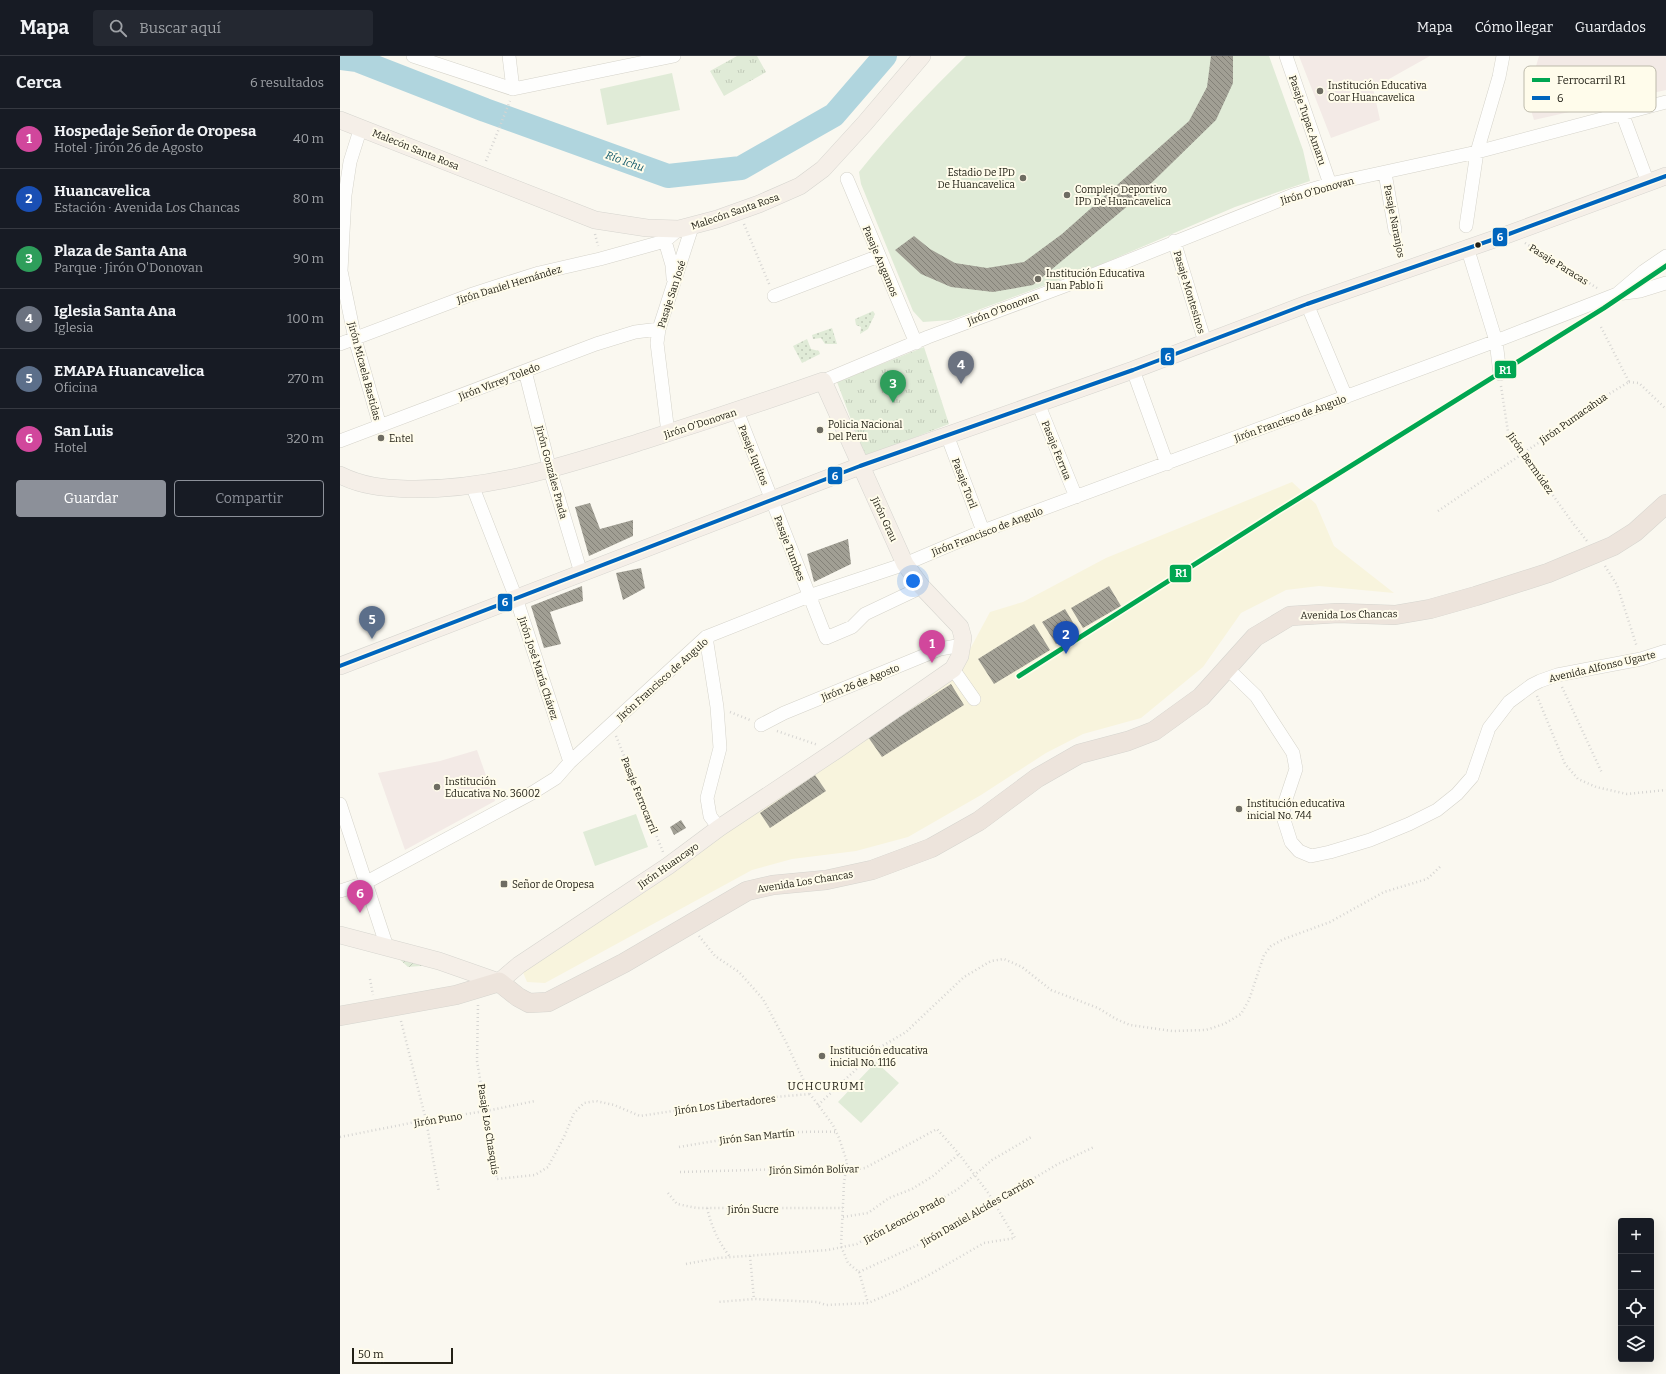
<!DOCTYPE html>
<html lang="es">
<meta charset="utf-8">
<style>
body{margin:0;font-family:Bitter,serif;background:#242831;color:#f1f3f6}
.controls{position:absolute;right:12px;bottom:12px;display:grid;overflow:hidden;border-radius:4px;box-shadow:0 4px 16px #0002}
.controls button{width:36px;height:36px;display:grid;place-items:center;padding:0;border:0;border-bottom:1px solid #363941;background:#171b24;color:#f1f3f6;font:20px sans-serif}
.scale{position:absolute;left:12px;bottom:10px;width:101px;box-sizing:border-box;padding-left:4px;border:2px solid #232116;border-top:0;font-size:11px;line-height:14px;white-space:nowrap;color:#232116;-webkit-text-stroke:3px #fffceb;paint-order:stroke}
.you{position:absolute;left:573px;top:525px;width:14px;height:14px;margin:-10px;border:3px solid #fff;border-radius:50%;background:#1a73e8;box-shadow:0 0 0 6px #1a73e833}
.badge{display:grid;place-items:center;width:26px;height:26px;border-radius:50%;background:#8c9099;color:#fff;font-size:13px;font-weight:700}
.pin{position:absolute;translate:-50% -33px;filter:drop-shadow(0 1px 2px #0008)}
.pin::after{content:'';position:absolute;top:21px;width:14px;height:12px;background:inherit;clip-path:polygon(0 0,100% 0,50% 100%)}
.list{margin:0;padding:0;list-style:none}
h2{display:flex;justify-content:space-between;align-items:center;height:52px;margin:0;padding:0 16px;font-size:17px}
h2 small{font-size:13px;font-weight:400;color:#9ea1a6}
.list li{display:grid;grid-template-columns:26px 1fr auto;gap:12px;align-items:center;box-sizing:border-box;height:60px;padding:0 16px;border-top:1px solid #363941}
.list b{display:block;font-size:15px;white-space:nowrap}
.list p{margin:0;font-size:13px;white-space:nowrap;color:#9ea1a6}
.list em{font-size:13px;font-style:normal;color:#9ea1a6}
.actions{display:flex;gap:8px;padding:12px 16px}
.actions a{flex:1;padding:9px 0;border:1px solid #8c9099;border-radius:4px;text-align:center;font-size:14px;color:#8c9099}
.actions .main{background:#8c9099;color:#fff}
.icon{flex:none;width:22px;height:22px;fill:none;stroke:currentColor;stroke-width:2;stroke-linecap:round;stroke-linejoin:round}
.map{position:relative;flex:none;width:1326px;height:1318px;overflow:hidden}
header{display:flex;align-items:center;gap:24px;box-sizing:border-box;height:56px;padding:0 20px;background:#171b24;border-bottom:1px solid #363941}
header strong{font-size:19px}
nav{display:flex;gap:22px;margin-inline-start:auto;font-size:14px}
.search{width:280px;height:36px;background:#242831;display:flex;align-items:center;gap:10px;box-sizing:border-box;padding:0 14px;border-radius:4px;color:#9ea1a6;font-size:15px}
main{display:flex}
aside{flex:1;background:#171b24}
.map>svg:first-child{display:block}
.education{fill:#f3eae6}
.built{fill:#f8f4dd}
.grass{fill:url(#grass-dots)}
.park{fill:url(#park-tufts)}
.garden{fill:url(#garden-furrows)}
.pitch{fill:#e0ebd7}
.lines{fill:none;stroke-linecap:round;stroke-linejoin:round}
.river{stroke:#b0d5de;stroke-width:24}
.building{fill:url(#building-back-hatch)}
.minor-casing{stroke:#d5d3ca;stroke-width:14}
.major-casing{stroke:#d6d5cf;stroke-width:18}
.highway-casing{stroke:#d6d5cf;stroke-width:20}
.path{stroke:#d6d5d2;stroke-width:2.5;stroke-dasharray:1 3;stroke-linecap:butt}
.minor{stroke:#fefefd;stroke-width:13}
.major{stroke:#f5efe8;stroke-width:17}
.highway{stroke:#ede4dc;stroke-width:19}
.bus-1-casing{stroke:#fffceb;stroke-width:7}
.bus-1{stroke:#0065bd;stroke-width:4}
.rail-1-casing{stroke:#fffceb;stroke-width:8}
.rail-1{stroke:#00a651;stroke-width:5}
.poi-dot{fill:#6e6c62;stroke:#fffceb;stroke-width:1.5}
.bus-dot{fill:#232116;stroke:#fffceb;stroke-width:1.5}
.labels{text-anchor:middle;stroke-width:4;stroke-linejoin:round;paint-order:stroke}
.poi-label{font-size:10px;fill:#232116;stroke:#fffceb;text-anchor:start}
.street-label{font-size:10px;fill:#232116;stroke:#fffceb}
.water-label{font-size:11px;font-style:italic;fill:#12596a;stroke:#fffceb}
.neighbourhood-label{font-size:11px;letter-spacing:1px;fill:#232116;stroke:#fffceb}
.key{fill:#fffceb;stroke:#bdbaab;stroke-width:1}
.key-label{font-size:11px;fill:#232116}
.line-badge{stroke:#fffceb;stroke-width:1.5}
.badge-label{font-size:11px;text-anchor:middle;font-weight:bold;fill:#fff}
</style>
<header>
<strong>Mapa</strong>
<div class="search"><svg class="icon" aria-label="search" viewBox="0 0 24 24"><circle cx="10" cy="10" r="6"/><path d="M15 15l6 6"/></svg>Buscar aquí</div>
<nav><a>Mapa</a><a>Cómo llegar</a><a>Guardados</a></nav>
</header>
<main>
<aside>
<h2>Cerca<small>6 resultados</small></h2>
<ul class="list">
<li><span class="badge" style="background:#d1479c">1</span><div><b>Hospedaje Señor de Oropesa</b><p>Hotel · Jirón 26 de Agosto</p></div><em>40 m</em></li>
<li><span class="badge" style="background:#1a4fb4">2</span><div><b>Huancavelica</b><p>Estación · Avenida Los Chancas</p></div><em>80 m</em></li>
<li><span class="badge" style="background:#2e9e5b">3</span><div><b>Plaza de Santa Ana</b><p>Parque · Jirón O'Donovan</p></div><em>90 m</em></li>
<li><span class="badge" style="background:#6b7280">4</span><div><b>Iglesia Santa Ana</b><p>Iglesia</p></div><em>100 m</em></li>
<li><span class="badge" style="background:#5c6f8a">5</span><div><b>EMAPA Huancavelica</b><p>Oficina</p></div><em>270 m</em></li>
<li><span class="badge" style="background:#d1479c">6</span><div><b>San Luis</b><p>Hotel</p></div><em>320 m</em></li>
</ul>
<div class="actions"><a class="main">Guardar</a><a>Compartir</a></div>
</aside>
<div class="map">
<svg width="1326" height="1318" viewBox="0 0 1326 1318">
<defs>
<pattern id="grass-dots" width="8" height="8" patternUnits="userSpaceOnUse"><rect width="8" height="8" fill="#e0ebd7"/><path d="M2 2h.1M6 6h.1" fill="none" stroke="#c0c9b8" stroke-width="1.8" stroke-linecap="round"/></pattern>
<pattern id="park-tufts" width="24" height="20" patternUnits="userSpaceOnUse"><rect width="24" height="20" fill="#e0ebd7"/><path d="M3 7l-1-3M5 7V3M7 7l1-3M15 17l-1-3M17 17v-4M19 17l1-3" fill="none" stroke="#c0c9b8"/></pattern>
<pattern id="garden-furrows" width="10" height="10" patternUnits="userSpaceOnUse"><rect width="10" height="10" fill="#e0ebd7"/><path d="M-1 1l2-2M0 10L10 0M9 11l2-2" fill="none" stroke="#c0c9b8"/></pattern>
<pattern id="building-back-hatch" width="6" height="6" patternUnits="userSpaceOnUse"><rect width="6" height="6" fill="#a19f94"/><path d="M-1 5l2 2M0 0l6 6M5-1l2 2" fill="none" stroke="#838178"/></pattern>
</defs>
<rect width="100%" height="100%" fill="#faf8f0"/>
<path class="education" d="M959,0H1090L1033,32L1040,64L991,82Z
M1199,0H1326V34L1194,64L1187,41Z
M137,694L155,745L65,794L38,717L100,705Z"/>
<path class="built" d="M952,426L976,448L994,490L1054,537L979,530L946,534L901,557L863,611L801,662L743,678L706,697L641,739L568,781L516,795L452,803L412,814L205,927L187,926L182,914L614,623L650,556L683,546L766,502Z"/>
<path class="grass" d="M533,255L535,258L528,273L520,278L521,271L516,269L515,263Z
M492,272L497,288H485L481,282L473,283L472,279Z
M467,283L471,293L479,295L480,298L462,307L453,290Z"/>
<path class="park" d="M397,0H417L426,16L384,40L370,15Z
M584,291L609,368L525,401L497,326Z"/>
<path class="garden" d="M56,900L92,909L68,911Z"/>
<path class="pitch" d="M626,0H929L963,94L970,125L895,151L762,208L611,264L583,266L573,255L521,128L519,116C552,75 588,37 626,0Z
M332,17L340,54L267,69L260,33Z
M296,758L308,791L255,810L243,776Z
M536,1006L559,1027L521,1067L498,1046Z"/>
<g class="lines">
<path class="river" d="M0,2L17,4L145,54L328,120L401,112L494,59L545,0"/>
</g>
<path class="building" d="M871,0H893V27L876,64L790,148L693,229L653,236L611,231L581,218L555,194L574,180L590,193L615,207L647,212L684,206L722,178L849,65L867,31Z
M250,447L260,473L293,464V480L249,500L235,451Z
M508,483L511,508L474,526L467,498Z
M301,512L305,532L283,544L276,517Z
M242,530L243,545L210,556L221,588L204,592L191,550Z
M769,530L781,550L743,572L731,552Z
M725,553L738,575L716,588L702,566Z
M694,568L710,594L654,628L638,603Z
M611,628L624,649L542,701L528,681Z
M475,719L486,735L430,772L420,757Z
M341,764L346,772L334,779L330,771Z"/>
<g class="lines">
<g class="minor-casing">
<path id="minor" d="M73,0L173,33
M169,0L173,33
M946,0L990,128
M173,33L334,0
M1282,57L1308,127
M21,71L10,106L5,139L1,215L15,283L40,370
M1045,117L1055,174
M507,123L576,287
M1126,170L1137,96L1159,21L1163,0
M325,185L332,209L333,222
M834,185L865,286
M1127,191L1156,285L1160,318
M1277,238L1304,215L1326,200
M434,240L539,200
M967,248L1006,341
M0,288L130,239L167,227L199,217L260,203L325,185L339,173
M793,314L827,408
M185,315L210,414L241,517
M483,325L588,281L730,228L953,139L990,128L1137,96L1326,46
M698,347L736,441
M397,355L486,582L512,571L525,558L582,531
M328,377L317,287L319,273L352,171
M607,379L643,475
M0,385L256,288L295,276L319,273
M132,429L176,542L230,706
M366,581L377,651L380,692L367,742L370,760L379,772
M613,613L634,643
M888,613L916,640L953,697L956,713L944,749V764L951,786L959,795L971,800L990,796L1030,784L1069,768L1097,754L1117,738L1132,721L1149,672L1169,646L1192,629L1200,625L1217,619L1301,603L1326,595
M421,669L444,657L600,593L622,589
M0,748L47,891
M0,835L25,827L192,737L216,722L230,706L366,581L469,540L565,508L643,475L1156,285L1277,238L1300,235L1326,227"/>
</g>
<g class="major-casing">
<path id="major" d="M0,64L255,164L307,172L339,173L377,163L419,148L460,130L483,113L525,67L582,0
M0,419C22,430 43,432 67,433C149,435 226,409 303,385C363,366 423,346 483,325L565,508L582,531L620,571L623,582L620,600L613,613L495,695L379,772L328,810L179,909L159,926L99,905L0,879
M0,610L520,410L793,314L967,248L1169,178L1326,120"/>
</g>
<g class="highway-casing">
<path id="highway" d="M0,960L116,939L159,926L178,941L189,947L208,946L284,907L407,835L433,829L486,824L532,814L591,792L639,765L697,722L739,698L788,685L814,675L861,641L915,581L950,560L998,557L1055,559L1090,553L1136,540L1208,517L1273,490L1295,476L1326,448"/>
</g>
<path class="path" d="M146,105L170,45
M404,168L430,230
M255,178L258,190
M1058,186L1062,201
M1185,187L1257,232
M1261,271L1289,326
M1289,326L1299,327L1326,353
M1161,330L1168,376L1232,466L1247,485
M1098,455L1213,377L1237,357L1289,326
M1265,510L1277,529L1297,591
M1222,631L1262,717
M1197,640L1225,708L1238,723L1256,731L1287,738L1326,734
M390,656L410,664
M437,675L478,689
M276,680L323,796
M359,880L375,900L399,916L423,943L446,986L470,1038L493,1069L499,1082L507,1106L504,1127L501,1190L508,1207L519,1216L528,1247
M30,923L33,939
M138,949L137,1005L157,1123L195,1119L208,1111L224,1081L234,1057L244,1047L256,1045L274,1049L300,1060L412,1043L470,1038
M61,965L86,1064L99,1136
M478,1049L539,992L566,976L624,921L651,905L664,903L682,911L711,934L758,952L776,963L790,969L832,975L866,974L884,968L901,958L909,944L924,899L931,890L944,883L990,866L1044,836L1087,823L1102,809
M0,1081L86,1064L146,1055L195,1045
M339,1091C391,1082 443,1074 496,1076
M340,1116L447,1113L506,1115L525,1112L597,1073L619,1098L649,1138L675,1182L644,1187L587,1220L559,1234L528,1247L486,1249L477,1246L414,1243L378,1246
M328,1137L337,1148L357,1152H503
M367,1152C372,1172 378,1185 390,1201
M503,1161L528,1157L549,1142L572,1133L593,1120L619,1098
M410,1200L414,1243
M346,1208L378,1202L488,1194L517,1188L552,1167L593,1148L618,1133L652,1104L693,1080
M519,1216L593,1182L718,1108L754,1091"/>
<use href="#minor" class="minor"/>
<use href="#major" class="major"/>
<use href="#highway" class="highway"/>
<g class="bus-1-casing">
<path id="bus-1" d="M0,610L520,410L793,314L967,248L1169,178L1326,120"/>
</g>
<use href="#bus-1" class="bus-1"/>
<g class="rail-1-casing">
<path id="rail-1" d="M679,620L940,454L1264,252L1326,210"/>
</g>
<use href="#rail-1" class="rail-1"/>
</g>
<g class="poi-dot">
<circle cx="980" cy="35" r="4"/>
<circle cx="683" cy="122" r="4"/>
<circle cx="727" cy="139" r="4"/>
<circle cx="698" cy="223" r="4"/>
<circle cx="480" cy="374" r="4"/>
<circle cx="41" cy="382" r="4"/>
<circle cx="97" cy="731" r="4"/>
<circle cx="899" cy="753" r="4"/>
<rect x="160" y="824" width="8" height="8" rx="2"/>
<circle cx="482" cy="1000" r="4"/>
</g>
<circle class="bus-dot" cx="1138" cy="189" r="3.5"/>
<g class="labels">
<g class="poi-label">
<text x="988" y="33">Institución Educativa<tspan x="988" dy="12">Coar Huancavelica</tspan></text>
<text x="675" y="120" text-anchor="end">Estadio De IPD<tspan x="675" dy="12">De Huancavelica</tspan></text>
<text x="735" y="137">Complejo Deportivo<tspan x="735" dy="12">IPD De Huancavelica</tspan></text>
<text x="706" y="221">Institución Educativa<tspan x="706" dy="12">Juan Pablo Ii</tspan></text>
<text x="488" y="372">Policia Nacional<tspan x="488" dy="12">Del Peru</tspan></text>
<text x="49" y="386">Entel</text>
<text x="105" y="729">Institución<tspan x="105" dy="12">Educativa No. 36002</tspan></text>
<text x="907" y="751">Institución educativa<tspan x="907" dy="12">inicial No. 744</tspan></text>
<text x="172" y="832">Señor de Oropesa</text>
<text x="490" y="998">Institución educativa<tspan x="490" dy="12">inicial No. 1116</tspan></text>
</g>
<g class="street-label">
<text transform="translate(968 64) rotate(71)" y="4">Pasaje Tupac Amaru</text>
<text transform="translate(76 93) rotate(22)" y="4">Malecón Santa Rosa</text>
<text transform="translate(977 134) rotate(-16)" y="4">Jirón O'Donovan</text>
<text transform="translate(395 155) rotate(-19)" y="4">Malecón Santa Rosa</text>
<text transform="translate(1055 165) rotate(79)" y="4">Pasaje Naranjos</text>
<text transform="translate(541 205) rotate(67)" y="4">Pasaje Angamos</text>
<text transform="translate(1219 208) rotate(32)" y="4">Pasaje Paracas</text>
<text transform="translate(169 228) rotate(-17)" y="4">Jirón Daniel Hernández</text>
<text transform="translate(850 236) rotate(73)" y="4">Pasaje Montesinos</text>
<text transform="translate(331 238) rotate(-72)" y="4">Pasaje San José</text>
<text transform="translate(663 252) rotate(-21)" y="4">Jirón O'Donovan</text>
<text transform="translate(25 315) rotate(75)" y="4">Jirón Micaela Bastidas</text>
<text transform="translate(159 325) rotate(-21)" y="4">Jirón Virrey Toledo</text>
<text transform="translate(950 362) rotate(-20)" y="4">Jirón Francisco de Angulo</text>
<text transform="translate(1233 362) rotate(-35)" y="4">Jirón Pumacahua</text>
<text transform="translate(360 367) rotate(-18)" y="4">Jirón O'Donovan</text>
<text transform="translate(717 394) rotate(68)" y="4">Pasaje Ferrua</text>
<text transform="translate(414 399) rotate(68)" y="4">Pasaje Iquitos</text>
<text transform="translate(1191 407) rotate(55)" y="4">Jirón Bermúdez</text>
<text transform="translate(212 416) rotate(75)" y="4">Jirón Gonzáles Prada</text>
<text transform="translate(625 427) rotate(69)" y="4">Pasaje Toril</text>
<text transform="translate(545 463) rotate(65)" y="4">Jirón Grau</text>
<text transform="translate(647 475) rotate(-21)" y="4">Jirón Francisco de Angulo</text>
<text transform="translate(450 492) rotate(69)" y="4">Pasaje Tumbes</text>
<text transform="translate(1009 558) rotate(-1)" y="4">Avenida Los Chancas</text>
<text transform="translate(1262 610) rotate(-13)" y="4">Avenida Alfonso Ugarte</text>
<text transform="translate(199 612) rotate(72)" y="4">Jirón José María Chávez</text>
<text transform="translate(322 623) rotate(-42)" y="4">Jirón Francisco de Angulo</text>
<text transform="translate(520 626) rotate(-22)" y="4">Jirón 26 de Agosto</text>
<text transform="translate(300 739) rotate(68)" y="4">Pasaje Ferrocarril</text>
<text transform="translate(328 809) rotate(-35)" y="4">Jirón Huancayo</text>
<text transform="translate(465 825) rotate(-9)" y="4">Avenida Los Chancas</text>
<text transform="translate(385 1048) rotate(-7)" y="4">Jirón Los Libertadores</text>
<text transform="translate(98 1063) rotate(-9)" y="4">Jirón Puno</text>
<text transform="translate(149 1073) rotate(81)" y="4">Pasaje Los Chasquis</text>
<text transform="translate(417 1080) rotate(-6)" y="4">Jirón San Martín</text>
<text transform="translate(474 1113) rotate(-1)" y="4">Jirón Simón Bolívar</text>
<text x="413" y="1157">Jirón Sucre</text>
<text transform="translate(637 1155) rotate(-30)" y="4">Jirón Daniel Alcides Carrión</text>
<text transform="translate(564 1163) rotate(-28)" y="4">Jirón Leoncio Prado</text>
</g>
<g class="water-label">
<text transform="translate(285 105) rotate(20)" y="4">Río Ichu</text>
</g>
<g class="neighbourhood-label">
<text x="486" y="1034">UCHCURUMI</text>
</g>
</g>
<rect x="1184" y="10" width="132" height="46" rx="6" class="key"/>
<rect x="1192" y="22" width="18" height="4" fill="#00a651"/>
<rect x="1192" y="40" width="18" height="4" fill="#0065bd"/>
<g class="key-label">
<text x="1217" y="28">Ferrocarril R1</text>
<text x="1217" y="46">6</text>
</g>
<g class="line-badge">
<rect x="1152" y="171" width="16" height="20" rx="4" fill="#0065bd"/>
<rect x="820" y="291" width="15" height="19" rx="4" fill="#0065bd"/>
<rect x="1154" y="304" width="23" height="19" rx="4" fill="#00a651"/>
<rect x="487" y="410" width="16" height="19" rx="4" fill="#0065bd"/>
<rect x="829" y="508" width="23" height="19" rx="4" fill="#00a651"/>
<rect x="157" y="537" width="16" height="19" rx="4" fill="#0065bd"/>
</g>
<g class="badge-label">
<text x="1160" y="185">6</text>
<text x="828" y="305">6</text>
<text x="1165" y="318">R1</text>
<text x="495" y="424">6</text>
<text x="841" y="521">R1</text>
<text x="165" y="550">6</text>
</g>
</svg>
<div class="controls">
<button>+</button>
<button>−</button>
<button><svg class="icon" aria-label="locate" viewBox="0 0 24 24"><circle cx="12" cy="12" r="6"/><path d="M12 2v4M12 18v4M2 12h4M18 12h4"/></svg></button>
<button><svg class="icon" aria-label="layers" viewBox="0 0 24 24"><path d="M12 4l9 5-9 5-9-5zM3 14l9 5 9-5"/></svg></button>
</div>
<div class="scale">50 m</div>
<div class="you"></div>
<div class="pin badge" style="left:592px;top:607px;background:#d1479c">1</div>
<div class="pin badge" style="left:726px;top:598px;background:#1a4fb4">2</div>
<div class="pin badge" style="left:553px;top:347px;background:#2e9e5b">3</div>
<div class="pin badge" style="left:621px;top:328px;background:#6b7280">4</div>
<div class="pin badge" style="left:32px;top:583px;background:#5c6f8a">5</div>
<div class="pin badge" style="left:20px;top:857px;background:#d1479c">6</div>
</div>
</main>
